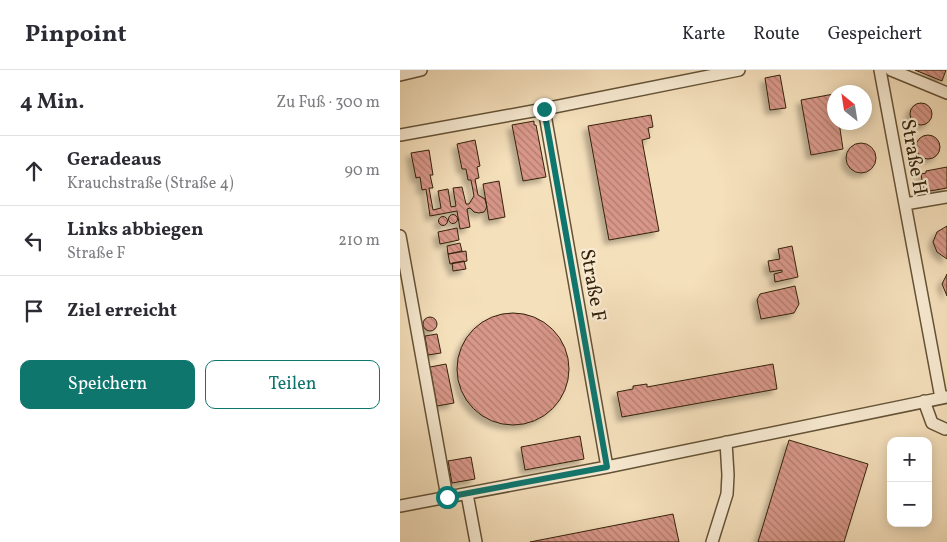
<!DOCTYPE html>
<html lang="de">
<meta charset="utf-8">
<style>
body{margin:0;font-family:Vollkorn,serif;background:#f2f2f3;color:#2b2b33}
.controls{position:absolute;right:15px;bottom:15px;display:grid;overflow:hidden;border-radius:10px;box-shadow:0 2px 12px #0003}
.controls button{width:45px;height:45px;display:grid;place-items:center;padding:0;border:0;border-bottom:1px solid #e1e1e2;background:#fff;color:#2b2b33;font:25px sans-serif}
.compass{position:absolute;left:427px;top:15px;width:45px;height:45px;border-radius:50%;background:#fff;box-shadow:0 2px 12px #0003;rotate:330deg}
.stop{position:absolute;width:15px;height:15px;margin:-11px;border:4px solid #0f766e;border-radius:50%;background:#fff}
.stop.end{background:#0f766e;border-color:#fff;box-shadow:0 1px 5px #0008}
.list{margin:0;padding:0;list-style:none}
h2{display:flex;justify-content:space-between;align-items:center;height:65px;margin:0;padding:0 20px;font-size:21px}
h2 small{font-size:16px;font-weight:400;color:#7c7c81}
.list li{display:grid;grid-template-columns:32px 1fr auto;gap:15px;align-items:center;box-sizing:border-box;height:70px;padding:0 20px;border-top:1px solid #e1e1e2}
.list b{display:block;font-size:19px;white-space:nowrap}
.list p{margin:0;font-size:16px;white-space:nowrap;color:#7c7c81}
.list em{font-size:16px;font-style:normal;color:#7c7c81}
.actions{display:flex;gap:10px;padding:15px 20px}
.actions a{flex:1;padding:11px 0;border:1px solid #0f766e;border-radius:10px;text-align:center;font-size:18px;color:#0f766e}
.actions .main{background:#0f766e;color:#fff}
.icon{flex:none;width:28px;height:28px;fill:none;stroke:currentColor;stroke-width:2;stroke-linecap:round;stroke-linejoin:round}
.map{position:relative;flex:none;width:547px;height:472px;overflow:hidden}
header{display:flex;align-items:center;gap:30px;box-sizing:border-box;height:70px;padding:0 25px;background:#fff;border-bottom:1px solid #e1e1e2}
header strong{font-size:24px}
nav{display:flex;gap:28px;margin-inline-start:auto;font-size:18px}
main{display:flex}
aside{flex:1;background:#fff}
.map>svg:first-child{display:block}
.building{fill:url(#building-back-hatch);stroke:#34220a;filter:url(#shadow)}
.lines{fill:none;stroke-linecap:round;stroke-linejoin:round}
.minor-casing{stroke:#645236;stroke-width:14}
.minor{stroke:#f8ebd3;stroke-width:11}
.route{stroke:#0f766e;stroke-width:6}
.labels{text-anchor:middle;stroke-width:4.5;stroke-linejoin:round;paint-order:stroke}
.street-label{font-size:20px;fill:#34220a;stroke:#f8ebd3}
</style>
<header>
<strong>Pinpoint</strong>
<nav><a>Karte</a><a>Route</a><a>Gespeichert</a></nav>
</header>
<main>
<aside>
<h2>4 Min.<small>Zu Fuß · 300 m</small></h2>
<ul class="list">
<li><svg class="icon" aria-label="ahead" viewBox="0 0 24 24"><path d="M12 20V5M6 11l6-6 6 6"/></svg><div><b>Geradeaus</b><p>Krauchstraße (Straße 4)</p></div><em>90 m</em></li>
<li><svg class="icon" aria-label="left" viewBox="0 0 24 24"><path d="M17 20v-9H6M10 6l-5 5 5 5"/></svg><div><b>Links abbiegen</b><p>Straße F</p></div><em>210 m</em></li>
<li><svg class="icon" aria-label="arrive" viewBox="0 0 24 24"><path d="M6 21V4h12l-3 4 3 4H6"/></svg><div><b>Ziel erreicht</b></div></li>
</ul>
<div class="actions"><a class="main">Speichern</a><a>Teilen</a></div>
</aside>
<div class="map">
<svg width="547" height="472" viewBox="0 0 547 472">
<defs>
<pattern id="building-back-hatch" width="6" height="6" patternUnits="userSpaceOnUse" patternTransform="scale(1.25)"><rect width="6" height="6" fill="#d89789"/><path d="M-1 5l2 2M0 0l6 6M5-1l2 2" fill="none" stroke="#b07b6e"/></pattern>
<filter id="shadow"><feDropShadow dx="-4.5" dy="4.5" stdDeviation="2.5" flood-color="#0004"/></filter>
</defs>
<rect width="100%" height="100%" fill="#f5e0bc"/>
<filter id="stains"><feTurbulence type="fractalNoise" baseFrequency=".004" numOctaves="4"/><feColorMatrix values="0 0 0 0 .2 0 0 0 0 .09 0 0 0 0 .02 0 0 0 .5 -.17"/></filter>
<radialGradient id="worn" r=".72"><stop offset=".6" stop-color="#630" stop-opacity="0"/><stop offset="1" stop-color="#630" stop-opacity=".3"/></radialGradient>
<path class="building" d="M515,0H546L542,11Z
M380,5L386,38L370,40L365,8Z
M434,24V52H439L443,79L411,85L401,30Z
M510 44a11 11 0 1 1 22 0a11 11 0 1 1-22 0Z
M251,45L253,57L248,58L250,68L242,70L259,161L209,170L188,56Z
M134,51V55H136L146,107L123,111L112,55Z
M516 77a12 12 0 1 1 24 0a12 12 0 1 1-24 0Z
M75,70L80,96L77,97L79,108L75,109L78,125L85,129L87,137L84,142L79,143L74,142L70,138L67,139L70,157L60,159L57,141L30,146L26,119L22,120L20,107L16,108L11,83L29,80L33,105H30L33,118H29L33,140L41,138L38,121L48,119L51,137L56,136L53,118L62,117L66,134H69L74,126L71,110H68L66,99H62L57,74Z
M446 88a15 15 0 1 1 30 0a15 15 0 1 1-30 0Z
M547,97V118L524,122L521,104L526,103V101Z
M99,111L105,147L89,150L83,114Z
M48.5 149a4.5 4.5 0 1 1 9 0a4.5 4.5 0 1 1-9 0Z
M38.5 151a4.5 4.5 0 1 1 9 0a4.5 4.5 0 1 1-9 0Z
M547,156V189L537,182L533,172L537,162Z
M57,158L59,170L40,174L38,162Z
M60,173L62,181L48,184L47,176Z
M392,176L398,207L375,212L374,204L382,202V200L370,202L368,191L380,189L378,179Z
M66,181L67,191L50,194L48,184Z
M64,191L66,199L53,201L52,193Z
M547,204V226L542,214Z
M395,216L399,234L394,243L361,249L357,230L360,224Z
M57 299a56 56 0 1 1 112 0a56 56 0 1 1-112 0Z
M23 254a7 7 0 1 1 14 0a7 7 0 1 1-14 0Z
M37,264L41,283L28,285L25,266Z
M46,294L54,333L37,336L30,297Z
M373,294L377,319L222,347L217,322L233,319V316L247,314V317Z
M180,366L184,389L125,400L121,377Z
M389,370L468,394L444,472H358Z
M71,387L75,409L52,413L48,391Z
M273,444L279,472H130Z"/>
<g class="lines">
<g class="minor-casing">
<path id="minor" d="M480,0L541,328
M491,0L547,23
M0,5L21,0
M144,39L207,397
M0,65L144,39L339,0
M505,134L547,127
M0,166L47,427
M524,331L532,353L545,359
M67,424L76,472
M0,436L207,397L547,327
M312,472L327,424L328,405L326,372"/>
</g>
<use href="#minor" class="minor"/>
</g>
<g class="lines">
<path class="route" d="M47,427L207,397L144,39"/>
</g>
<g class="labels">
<g class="street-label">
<text transform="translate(515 87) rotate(80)" y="7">Straße H</text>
<text transform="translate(194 215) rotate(80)" y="7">Straße F</text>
</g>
</g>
<rect width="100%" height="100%" filter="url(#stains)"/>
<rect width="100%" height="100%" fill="url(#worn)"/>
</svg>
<div class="controls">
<button>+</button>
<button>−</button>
</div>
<svg class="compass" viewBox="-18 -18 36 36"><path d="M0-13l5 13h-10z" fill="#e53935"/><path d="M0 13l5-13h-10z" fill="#7c7c81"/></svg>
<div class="stop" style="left:47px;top:427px"></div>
<div class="stop end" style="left:144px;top:39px"></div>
</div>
</main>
